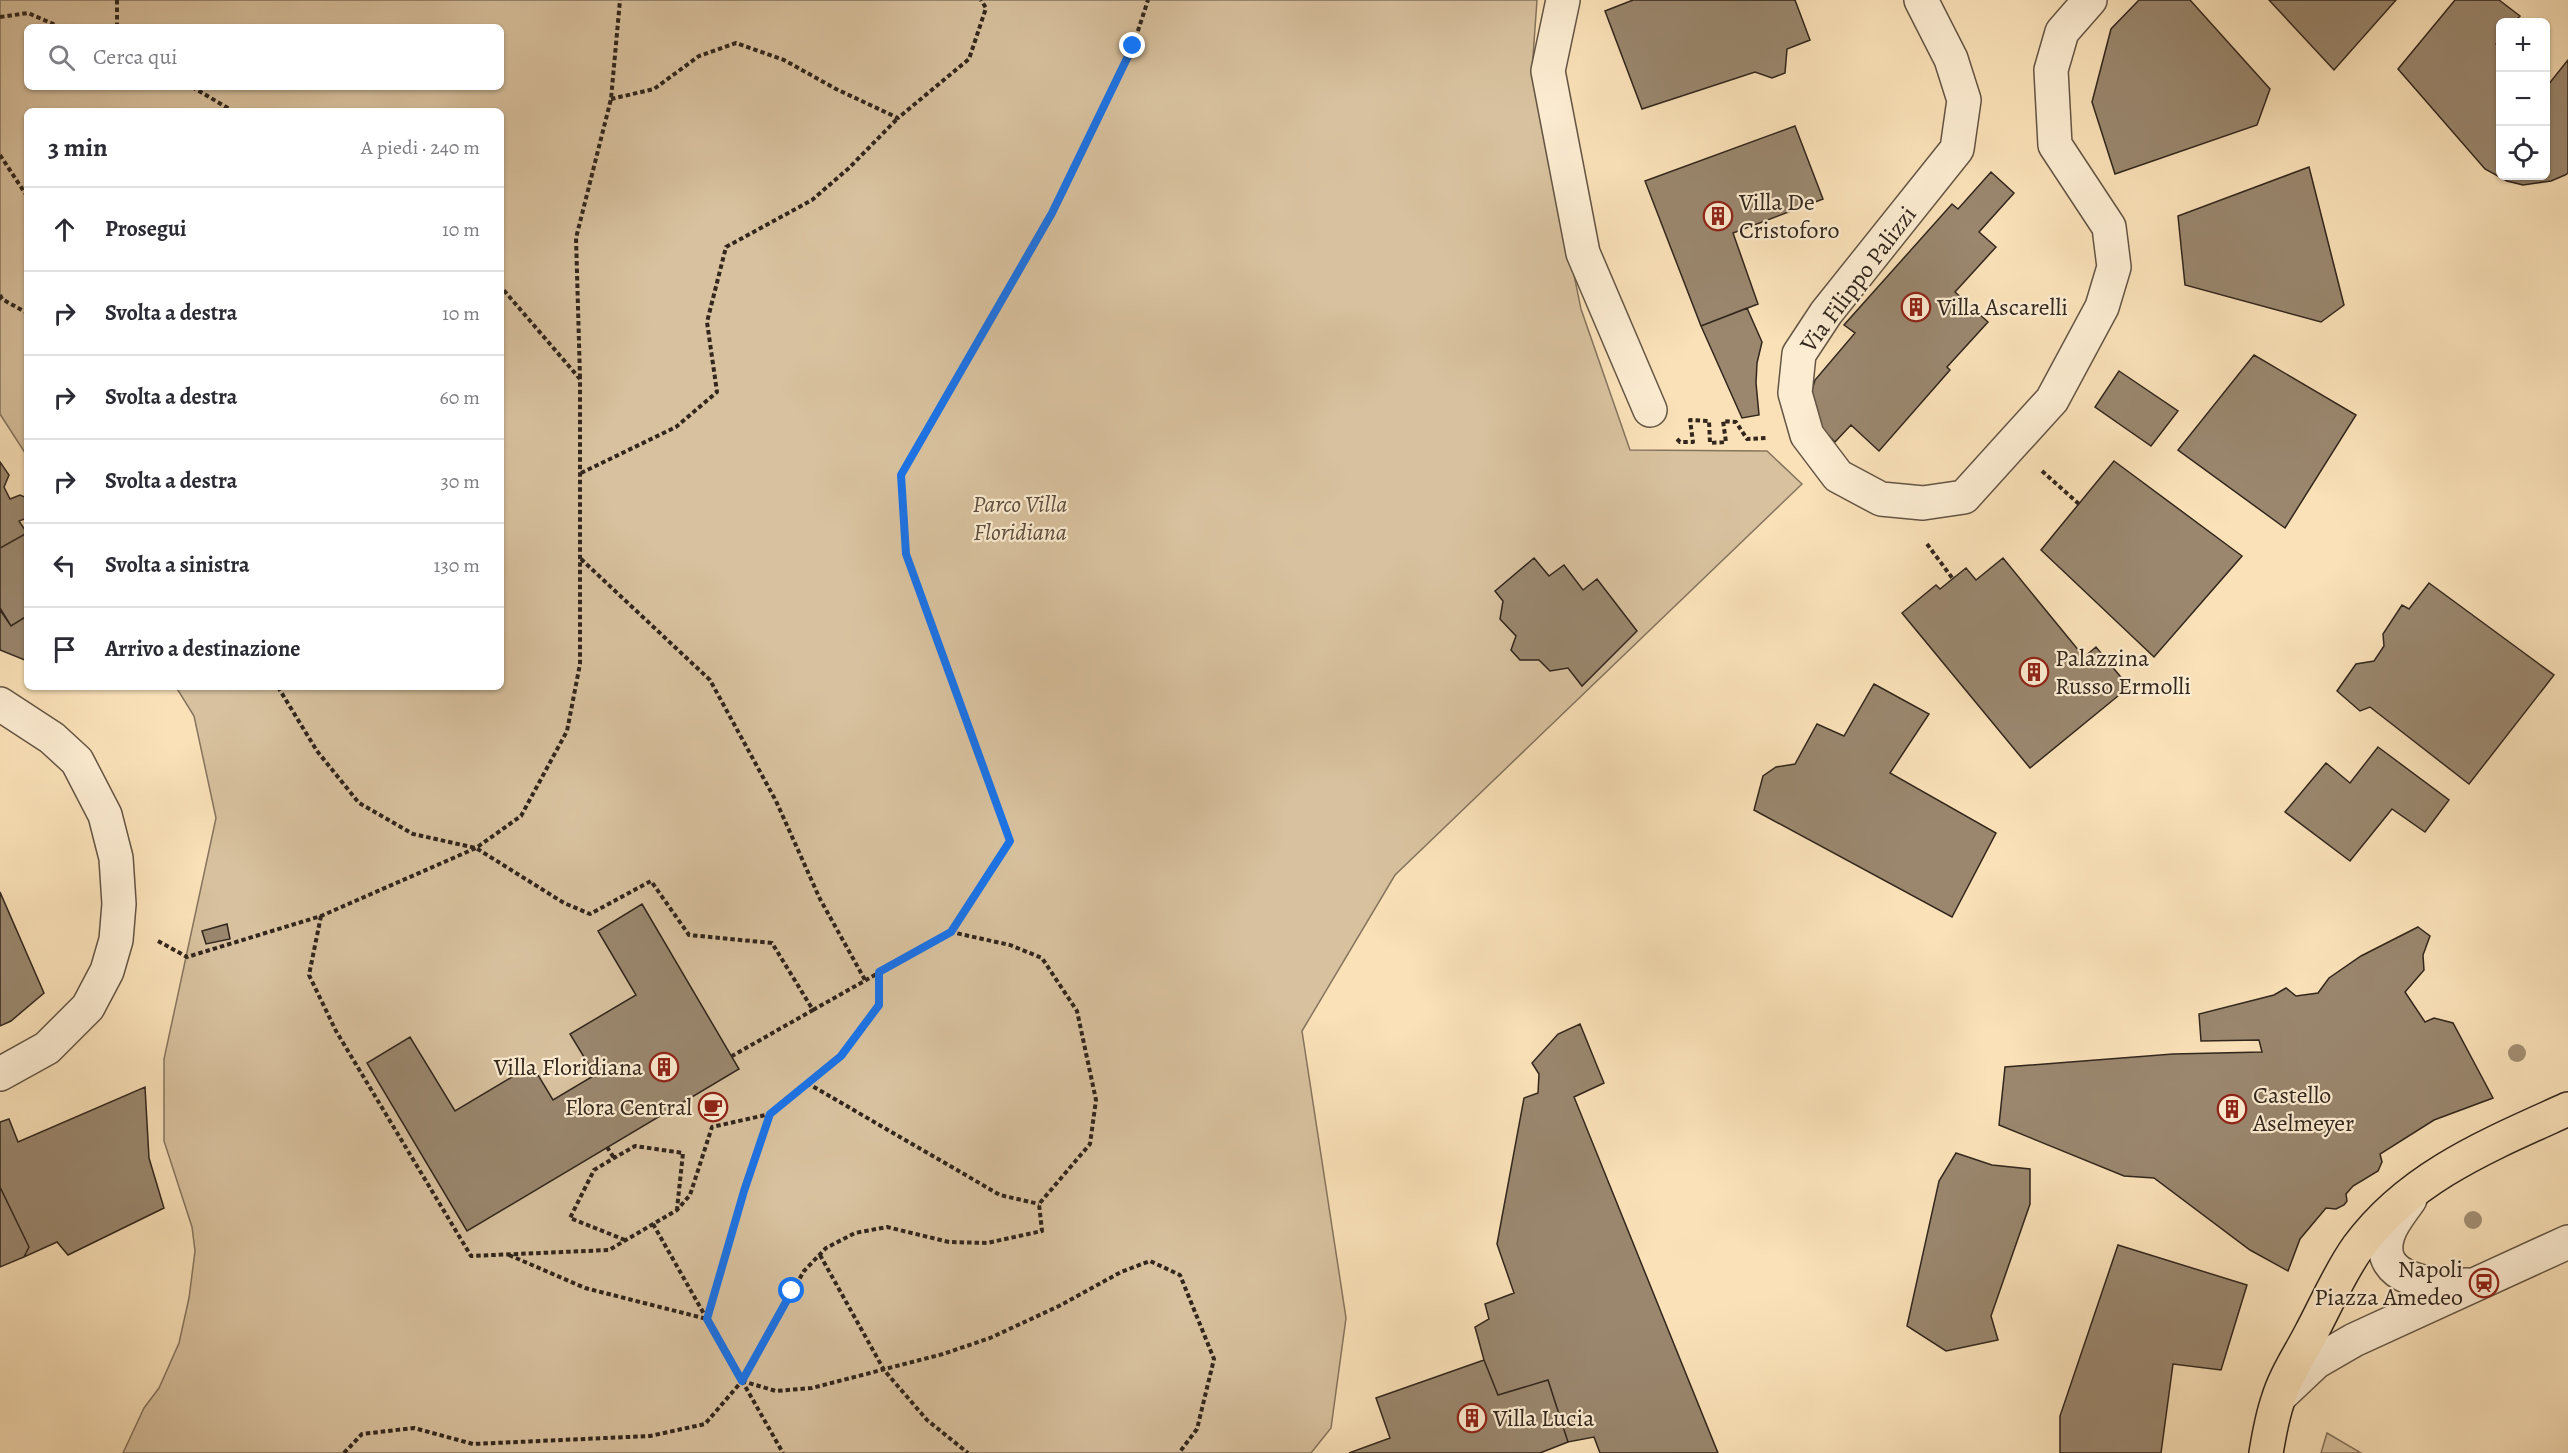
<!DOCTYPE html>
<html lang="it">
<meta charset="utf-8">
<style>
body{margin:0;font-family:Alegreya,serif;background:#f7f7f7;color:#2b2b33}
.controls{position:absolute;right:18px;top:18px;display:grid;overflow:hidden;border-radius:9px;box-shadow:0 2px 4px #0004}
.controls button{width:54px;height:54px;display:grid;place-items:center;padding:0;border:0;border-bottom:2px solid #e1e1e2;background:#fff;color:#2b2b33;font:30px sans-serif}
.stop{position:absolute;width:18px;height:18px;margin:-14px;border:4px solid #1a73e8;border-radius:50%;background:#fff}
.stop.end{background:#1a73e8;border-color:#fff;box-shadow:0 2px 6px #0008}
.list{margin:0;padding:0;list-style:none}
h2{display:flex;justify-content:space-between;align-items:center;height:78px;margin:0;padding:0 24px;font-size:26px}
h2 small{font-size:20px;font-weight:400;color:#7c7c81}
.list li{display:grid;grid-template-columns:39px 1fr auto;gap:18px;align-items:center;box-sizing:border-box;height:84px;padding:0 24px;border-top:2px solid #e1e1e2}
.list b{display:block;font-size:22px;white-space:nowrap}
.list em{font-size:20px;font-style:normal;color:#7c7c81}
.icon{flex:none;width:33px;height:33px;fill:none;stroke:currentColor;stroke-width:2;stroke-linecap:round;stroke-linejoin:round}
.map{position:relative;flex:none;width:2568px;height:1453px;overflow:hidden}
.search{position:absolute;background:#fff;box-shadow:0 2px 4px #0004;left:24px;top:24px;width:480px;height:66px;display:flex;align-items:center;gap:15px;box-sizing:border-box;padding:0 21px;border-radius:9px;color:#7c7c81;font-size:22px}
.panel{position:absolute;background:#fff;box-shadow:0 2px 4px #0004;left:24px;top:108px;width:480px;height:582px;border-radius:9px}
.map>svg:first-child{display:block}
.green{fill:#d8c19e;stroke:#85745e;stroke-width:1.5;fill-rule:evenodd}
.building{fill:#9a876e;stroke:#32261d;stroke-width:1.5}
.lines{fill:none;stroke-linecap:round;stroke-linejoin:round}
.minor-casing{stroke:#645544;stroke-width:36}
.major-casing{stroke:#32261d;stroke-width:36}
.path{stroke:#32261d;stroke-width:4;stroke-dasharray:4.5 3;stroke-linecap:butt}
.minor{stroke:#fcecd1;stroke-width:33}
.major{stroke:#fae1b8;stroke-width:33}
.tree{fill:#a39074}
.route{stroke:#1a73e8;stroke-width:8}
.labels{text-anchor:middle;stroke-width:4.5;stroke-linejoin:round;paint-order:stroke}
.poi-label{font-size:24px;fill:#32261d;stroke:#fcecd1;text-anchor:start}
.street-label{font-size:24px;fill:#32261d;stroke:#fcecd1}
.park-label{font-size:24px;font-style:italic;fill:#5c4d3d;stroke:#fcecd1}
</style>
<div class="map">
<svg width="2568" height="1453" viewBox="0 0 2568 1453">
<rect width="100%" height="100%" fill="#fae1b8"/>
<filter id="stains"><feTurbulence type="fractalNoise" baseFrequency=".00333" numOctaves="4"/><feColorMatrix values="0 0 0 0 .2 0 0 0 0 .09 0 0 0 0 .02 0 0 0 .5 -.17"/></filter>
<radialGradient id="worn" r=".72"><stop offset=".6" stop-color="#630" stop-opacity="0"/><stop offset="1" stop-color="#630" stop-opacity=".3"/></radialGradient>
<path class="green" d="M0,0H1537L1532,71L1581,309L1630,450L1767,451L1802,484L1395,875L1302,1031L1346,1318L1331,1428L1311,1453H123L144,1408L159,1388L179,1343L189,1298L195,1251L192,1227L164,1141V1059L216,818L194,716L176,687H501V111H27V456L0,414ZM27,27H501V87H27Z
M2327,1433L2361,1453H2321Z"/>
<path class="building" d="M1633,0H1795L1810,40L1787,49L1785,73L1772,78L1755,72L1642,109L1605,11Z
M2139,0H2190L2270,89L2257,125L2115,174L2092,102L2111,29Z
M2269,0H2396L2334,70Z
M2455,0H2499L2520,16L2514,22H2500V39L2496,44L2500,48V176H2546V83L2548,85L2568,60V173L2565,175L2551,181L2523,185L2507,181L2485,169L2398,69Z
M1795,126L1823,199L1733,233L1758,304L1701,326L1645,181Z
M2309,167L2344,305L2321,322L2185,285L2178,216Z
M1991,172L2014,193L1979,232L1996,247L1955,292L1988,322L1947,367L1950,370L1879,451L1851,425L1835,442L1815,422L1810,397L1815,380L1855,333L1844,325L1952,204L1958,209Z
M1747,308L1762,342L1757,363L1756,383L1759,415L1742,418L1701,326Z
M2254,355L2356,415L2285,528L2178,450Z
M2119,371L2178,411L2151,446L2095,407Z
M2114,461L2242,556L2154,657L2041,550Z
M0,462L9,475L4,487L10,499L20,495L27,498V518L19,521L27,533L0,548Z
M27,533V616L11,626L0,608V548Z
M1534,558L1549,576L1564,565L1583,590L1597,579L1637,631L1582,686L1568,668L1550,671L1539,660H1520L1511,650L1516,636L1500,619L1503,601L1495,591Z
M2003,558L2084,657L2096,647L2129,687L2030,768L1902,613L1936,585L1940,589L1966,568L1976,580Z
M2429,583L2554,675L2469,784L2370,707L2360,711L2337,691L2356,664L2374,661L2384,646L2383,634L2402,605L2409,609Z
M0,610L11,626L27,616V661L0,650Z
M1874,684L1929,714L1890,773L1996,833L1952,917L1754,810L1763,776L1776,767L1795,764L1817,724L1844,736Z
M2378,747L2449,800L2425,832L2392,809L2350,861L2285,812L2326,763L2350,783Z
M0,892L44,993L11,1021L0,1026Z
M642,904L739,1069L467,1231L367,1063L410,1037L455,1111L532,1065L553,1100L595,1075L570,1034L636,995L598,931Z
M227,924L230,939L206,944L202,931Z
M2418,927L2430,936L2423,955L2424,970L2405,992L2425,1022L2434,1018L2453,1023L2493,1098L2434,1120L2380,1154L2382,1162L2378,1171L2353,1186L2346,1194L2347,1201L2344,1205L2336,1209L2326,1208L2300,1239L2288,1271L2250,1250L2154,1178L2124,1176L1999,1125L2005,1067L2173,1054L2262,1052L2259,1040L2201,1041L2199,1014L2274,995L2286,988L2296,996L2318,993L2329,978L2361,956Z
M1580,1024L1604,1083L1574,1097L1718,1453H1600L1594,1437L1568,1442L1548,1380L1498,1395L1484,1360L1475,1327L1489,1319L1485,1304L1514,1293L1497,1244L1524,1098L1538,1093L1539,1074L1532,1063L1558,1034Z
M145,1087L149,1158L164,1208L68,1255L57,1242L24,1257L29,1247L0,1187V1122L9,1119L18,1142Z
M1956,1153L1992,1165L2030,1169V1204L1991,1316L1998,1340L1946,1351L1907,1326L1939,1181Z
M0,1187L29,1247L24,1257L0,1267Z
M2118,1245L2247,1285L2221,1370L2173,1364L2161,1453H2060V1416Z
M1484,1360L1498,1395L1548,1380L1568,1442L1540,1453H1349L1390,1438L1376,1398Z"/>
<g class="lines">
<g class="minor-casing">
<path id="minor" d="M1563,0L1548,71L1583,253L1650,410
M1921,0L1951,59L1964,100L1957,149L1826,313L1799,354L1795,393L1807,435L1838,476L1881,499L1923,503L1964,497L2011,445L2052,400L2102,307L2114,267L2109,227L2055,145L2051,70L2062,32L2090,0
M0,704L52,738L77,761L105,815L116,858L119,904L116,940L107,971L88,1007L47,1048L0,1074
M2410,1199C2402,1211 2392,1222 2388,1235C2373,1281 2436,1287 2467,1285
M2281,1395L2316,1362L2354,1340L2568,1242"/>
</g>
<g class="major-casing">
<path id="major" d="M2266,1453C2269,1435 2272,1417 2278,1400C2285,1376 2301,1353 2312,1331C2327,1303 2340,1272 2358,1247C2410,1176 2491,1144 2568,1109"/>
</g>
<path class="path" d="M0,17L28,13L60,27
M117,27V0
M192,87L233,111
M611,99L654,89L699,56L736,43L784,60L836,89L898,118L969,59L986,8L981,0
M0,155L27,196
M0,295L2,299L27,313
M580,378L576,238L611,99L620,0
M1677,439L1680,442H1693L1690,420L1709,421L1710,443L1726,442L1723,421L1736,422L1747,439L1767,438
M2042,471L2079,504
M581,473L676,427L717,392L707,322L726,247L812,200L849,168L898,118
M1927,544L1953,579
M581,559L710,680L776,801L820,899L865,980
M278,687L317,751L359,803L413,834L476,848L564,903L590,914L651,881L689,935L772,943L813,1010L732,1056
M321,916L309,975L336,1031L471,1256L609,1250L677,1210L690,1195L712,1127L770,1114L841,1056L879,1005V972
M158,941L187,957L321,916L476,848L521,816L567,731L580,664V379L501,287
M813,1010L951,932L1010,841L906,554L901,475L1052,213L1133,46L1148,0
M807,1083L1000,1195L1039,1204
M607,1147L614,1158
M653,1224L783,1453
M625,1240L570,1218L594,1170L614,1158L635,1146L683,1153L677,1209
M509,1255L585,1288L707,1319L744,1191L770,1115
M820,1255L884,1370L927,1420L968,1453
M742,1381L776,1391L812,1388L943,1354L990,1338L1059,1306L1121,1272L1150,1261L1180,1275L1214,1359L1197,1429L1179,1453
M344,1453L362,1434L414,1428L473,1444L650,1436L705,1424L742,1381L804,1271L826,1248L855,1233L887,1227L949,1242L987,1243L1042,1231L1039,1204L1090,1144L1096,1100L1077,1011L1042,958L1010,945L951,932"/>
<use href="#minor" class="minor"/>
<use href="#major" class="major"/>
</g>
<g class="tree">
<circle cx="2517" cy="1053" r="9"/>
<circle cx="2473" cy="1220" r="9"/>
</g>
<g class="lines">
<path class="route" d="M792,1291L742,1381L707,1319L744,1191L770,1114L841,1056L879,1005V972L951,932L1010,841L906,554L901,475L1052,213L1133,46"/>
</g>
<defs>
<g id="building-ring" transform="scale(1.5)"><circle r="9.5" fill="#fcecd1" stroke="#8f2418" stroke-width="1.5"/><path d="M-4-6H4V6H1V3H-1V6H-4ZM-2.5-4.3h1.7v1.8h-1.7ZM.8-4.3h1.7v1.8H.8ZM-2.5-1h1.7V.8h-1.7ZM.8-1h1.7V.8H.8Z" fill="#8f2418"/></g>
<g id="cafe-ring" transform="scale(1.5)"><circle r="9.5" fill="#fcecd1" stroke="#8f2418" stroke-width="1.5"/><path d="M-5.5-4.5H6V0H3Q3 3.5 0 3.5H-2.5Q-5.5 3.5-5.5 0ZM3-3.2v2h1.7v-2ZM-6 4.5H4V6H-6Z" fill="#8f2418"/></g>
<g id="station-ring" transform="scale(1.5)"><circle r="9.5" fill="#fcecd1" stroke="#8f2418" stroke-width="1.5"/><path d="M-3-6H3Q5-6 5-4V2Q5 4 3 4L4.5 6H3L1.5 4h-3L-3 6H-4.5L-3 4Q-5 4-5 2V-4Q-5-6-3-6ZM-3.5-4v3h7v-3ZM-3.5 1v1.5H-2V1ZM2 1v1.5H3.5V1Z" fill="#8f2418"/></g>
</defs>
<g fill-rule="evenodd">
<use href="#building-ring" x="1718" y="216"/>
<use href="#building-ring" x="1916" y="307"/>
<use href="#building-ring" x="2034" y="672"/>
<use href="#building-ring" x="664" y="1067"/>
<use href="#cafe-ring" x="713" y="1107"/>
<use href="#building-ring" x="2232" y="1109"/>
<use href="#station-ring" x="2484" y="1283"/>
<use href="#building-ring" x="1472" y="1418"/>
</g>
<g class="labels">
<g class="poi-label">
<text x="1739" y="210">Villa De<tspan x="1739" dy="28">Cristoforo</tspan></text>
<text x="1937" y="315">Villa Ascarelli</text>
<text x="2055" y="666">Palazzina<tspan x="2055" dy="28">Russo Ermolli</tspan></text>
<text x="643" y="1075" text-anchor="end">Villa Floridiana</text>
<text x="2253" y="1103">Castello<tspan x="2253" dy="28">Aselmeyer</tspan></text>
<text x="692" y="1115" text-anchor="end">Flora Central</text>
<text x="2463" y="1277" text-anchor="end">Napoli<tspan x="2463" dy="28">Piazza Amedeo</tspan></text>
<text x="1493" y="1426">Villa Lucia</text>
</g>
<g class="street-label">
<text transform="translate(1858 279) rotate(-53)" y="8">Via Filippo Palizzi</text>
</g>
<g class="park-label">
<text x="1020" y="512">Parco Villa<tspan x="1020" dy="28">Floridiana</tspan></text>
</g>
</g>
<rect width="100%" height="100%" filter="url(#stains)"/>
<rect width="100%" height="100%" fill="url(#worn)"/>
</svg>
<div class="controls">
<button>+</button>
<button>−</button>
<button><svg class="icon" aria-label="locate" viewBox="0 0 24 24"><circle cx="12" cy="12" r="6"/><path d="M12 2v4M12 18v4M2 12h4M18 12h4"/></svg></button>
</div>
<div class="stop" style="left:792px;top:1291px"></div>
<div class="stop end" style="left:1133px;top:46px"></div>
<div class="search"><svg class="icon" aria-label="search" viewBox="0 0 24 24"><circle cx="10" cy="10" r="6"/><path d="M15 15l6 6"/></svg>Cerca qui</div>
<section class="panel">
<h2>3 min<small>A piedi · 240 m</small></h2>
<ul class="list">
<li><svg class="icon" aria-label="ahead" viewBox="0 0 24 24"><path d="M12 20V5M6 11l6-6 6 6"/></svg><div><b>Prosegui</b></div><em>10 m</em></li>
<li><svg class="icon" aria-label="right" viewBox="0 0 24 24"><path d="M7 20v-9h11M14 6l5 5-5 5"/></svg><div><b>Svolta a destra</b></div><em>10 m</em></li>
<li><svg class="icon" aria-label="right" viewBox="0 0 24 24"><path d="M7 20v-9h11M14 6l5 5-5 5"/></svg><div><b>Svolta a destra</b></div><em>60 m</em></li>
<li><svg class="icon" aria-label="right" viewBox="0 0 24 24"><path d="M7 20v-9h11M14 6l5 5-5 5"/></svg><div><b>Svolta a destra</b></div><em>30 m</em></li>
<li><svg class="icon" aria-label="left" viewBox="0 0 24 24"><path d="M17 20v-9H6M10 6l-5 5 5 5"/></svg><div><b>Svolta a sinistra</b></div><em>130 m</em></li>
<li><svg class="icon" aria-label="arrive" viewBox="0 0 24 24"><path d="M6 21V4h12l-3 4 3 4H6"/></svg><div><b>Arrivo a destinazione</b></div></li>
</ul>
</section>
</div>
